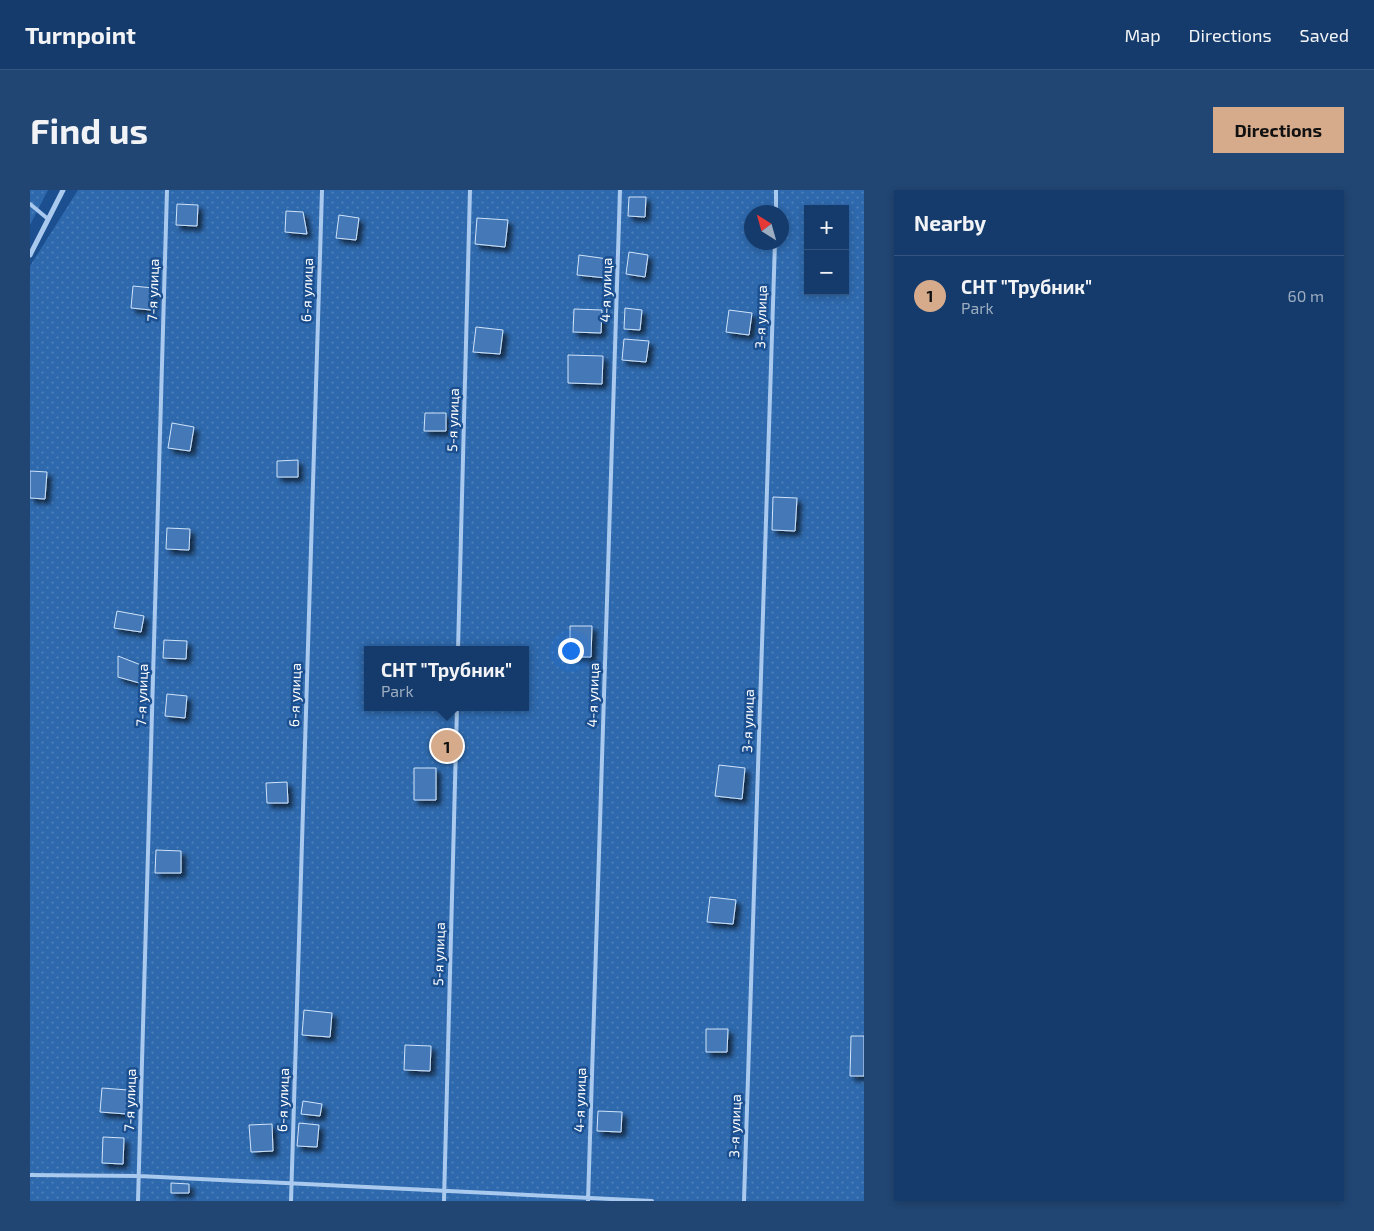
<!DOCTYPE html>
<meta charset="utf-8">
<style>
body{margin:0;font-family:"Exo 2",sans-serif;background:#214673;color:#f1f3f6}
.controls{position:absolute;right:15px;top:15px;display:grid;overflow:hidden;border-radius:0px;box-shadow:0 2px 8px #0003}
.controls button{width:45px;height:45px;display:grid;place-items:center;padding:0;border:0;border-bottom:1px solid #33557e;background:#143b6b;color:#f1f3f6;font:25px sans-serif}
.compass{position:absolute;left:714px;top:15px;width:45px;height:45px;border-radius:50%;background:#143b6b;box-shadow:0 2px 8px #0003;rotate:323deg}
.you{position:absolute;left:540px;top:460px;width:18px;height:18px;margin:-12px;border:4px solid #fff;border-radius:50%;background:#1a73e8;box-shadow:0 0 0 8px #1a73e833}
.badge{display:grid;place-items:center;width:32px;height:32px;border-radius:50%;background:#d6ab8b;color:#111;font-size:16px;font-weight:700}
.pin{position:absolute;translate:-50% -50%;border:2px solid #fff;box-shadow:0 1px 5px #0006}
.popup{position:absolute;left:334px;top:456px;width:165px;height:65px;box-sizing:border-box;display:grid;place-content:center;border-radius:0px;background:#143b6b;filter:drop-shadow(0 1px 4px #0005);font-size:16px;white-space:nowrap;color:#9dadc1}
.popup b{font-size:19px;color:#f1f3f6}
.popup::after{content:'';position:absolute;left:50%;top:100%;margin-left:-10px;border:10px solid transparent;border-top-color:#143b6b}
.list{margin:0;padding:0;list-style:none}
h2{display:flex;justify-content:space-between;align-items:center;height:65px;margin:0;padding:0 20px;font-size:21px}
h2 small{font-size:16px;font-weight:400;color:#9dadc1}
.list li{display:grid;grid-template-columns:32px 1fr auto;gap:15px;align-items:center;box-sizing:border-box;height:80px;padding:0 20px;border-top:1px solid #33557e}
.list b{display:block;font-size:19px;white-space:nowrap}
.list p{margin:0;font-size:16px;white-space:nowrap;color:#9dadc1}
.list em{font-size:16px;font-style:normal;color:#9dadc1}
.map{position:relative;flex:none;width:834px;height:1011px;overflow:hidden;border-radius:0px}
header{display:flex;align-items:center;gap:30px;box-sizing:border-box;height:70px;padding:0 25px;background:#143b6b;border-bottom:1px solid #33557e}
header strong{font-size:24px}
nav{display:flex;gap:28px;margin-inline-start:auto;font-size:18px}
.intro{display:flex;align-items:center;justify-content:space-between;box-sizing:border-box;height:120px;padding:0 30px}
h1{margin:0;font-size:35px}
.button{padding:12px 22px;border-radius:0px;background:#d6ab8b;color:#111;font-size:18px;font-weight:700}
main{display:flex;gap:30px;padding:0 30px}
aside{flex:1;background:#143b6b;border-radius:0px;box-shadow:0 2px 8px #0003}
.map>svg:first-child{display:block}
.garden{fill:url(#garden-dots);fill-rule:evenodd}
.building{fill:#4478b7;stroke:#cfe3fa;filter:url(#shadow)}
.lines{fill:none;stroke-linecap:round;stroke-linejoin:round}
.service{stroke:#a9c9ee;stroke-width:4}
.minor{stroke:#a9c9ee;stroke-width:5}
.labels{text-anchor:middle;stroke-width:5;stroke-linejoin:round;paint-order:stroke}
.street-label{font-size:14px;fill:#fff;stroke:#1b4f8f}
</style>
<header>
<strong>Turnpoint</strong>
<nav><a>Map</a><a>Directions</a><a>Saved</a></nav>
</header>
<div class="intro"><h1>Find us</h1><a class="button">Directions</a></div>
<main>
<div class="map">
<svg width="834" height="1011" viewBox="0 0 834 1011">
<defs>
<pattern id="garden-dots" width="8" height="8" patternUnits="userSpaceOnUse" patternTransform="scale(1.25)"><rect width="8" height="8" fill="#2e69ad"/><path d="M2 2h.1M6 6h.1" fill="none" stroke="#4d80b9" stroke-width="1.8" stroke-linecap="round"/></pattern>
<filter id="shadow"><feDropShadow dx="4.5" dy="4.5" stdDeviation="2.5" flood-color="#0009"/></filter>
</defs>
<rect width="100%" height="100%" fill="#1b4f8f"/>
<path class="garden" d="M0,0H18L0,35Z
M48,0H834V1011H0V76ZM778,19H815V101H778ZM722,22H752V52H722ZM338,460H496V517H338Z"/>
<path class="building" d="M599,7H616L615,27L598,26Z
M147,14L168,15L167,36L146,35Z
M256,21L273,22L277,44L255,42Z
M309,25L329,28L326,50L306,48Z
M447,28L478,30L475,57L445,54Z
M599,62L618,65L615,87L596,84Z
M549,65L578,69L576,88L547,85Z
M103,96L123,98L121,120L101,118Z
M595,118L612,120L610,140L594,139Z
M544,119L572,120L571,143L543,142Z
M699,120L722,123L719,145L696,142Z
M446,137L473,140L470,164L443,162Z
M594,149L619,151L616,172L592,170Z
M538,165L573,166L572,194L538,193Z
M395,223H416V241H394Z
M142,233L164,237L160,261L138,258Z
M268,270V287H247V271Z
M0,281L17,282L15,309L0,308Z
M743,307L767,308L765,341L742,340Z
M137,338L160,339L159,360L136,359Z
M87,421L114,426L111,442L84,438Z
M540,436H562L561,467H540Z
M134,450L157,451L156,469L133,468Z
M88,466L111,475L113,494L88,487Z
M137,504L157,506L155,528L135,526Z
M689,575L715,578L712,609L685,606Z
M384,578H406V610H384Z
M257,592L258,613H237L236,593Z
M126,660L151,661V683H125Z
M680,707L706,710L703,734L677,732Z
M274,820L302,823L300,847L272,845Z
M676,839H698L697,862H676Z
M821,846H834V886H820Z
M375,855L401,856L400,881L374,880Z
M72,898L98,900L97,924L70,922Z
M273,911L292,914L290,926L271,924Z
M568,921L592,922L591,942L567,941Z
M269,933L289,935L287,957L267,956Z
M242,934L243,961L221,962L219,935Z
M73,947L94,948L93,974L72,973Z
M141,993L159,994V1003H141Z"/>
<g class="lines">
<path class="service" d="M0,14L18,29
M746,22V0
M428,460L440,0
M0,985L109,986L622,1011
M108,1011L137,0
M261,1011L292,0
M414,1011L427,517
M558,1011L590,0
M714,1011L745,52"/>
<path class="minor" d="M0,65L33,0"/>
</g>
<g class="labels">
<g class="street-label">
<text transform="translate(123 100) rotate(-88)" y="5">7-я улица</text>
<text transform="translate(277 100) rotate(-88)" y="5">6-я улица</text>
<text transform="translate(576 100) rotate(-88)" y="5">4-я улица</text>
<text transform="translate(731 127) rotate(-88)" y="5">3-я улица</text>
<text transform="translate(423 230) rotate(-88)" y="5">5-я улица</text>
<text transform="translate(112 505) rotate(-88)" y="5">7-я улица</text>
<text transform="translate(265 505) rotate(-88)" y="5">6-я улица</text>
<text transform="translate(563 505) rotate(-88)" y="5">4-я улица</text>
<text transform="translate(718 531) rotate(-88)" y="5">3-я улица</text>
<text transform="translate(409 764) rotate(-88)" y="5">5-я улица</text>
<text transform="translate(100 910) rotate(-88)" y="5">7-я улица</text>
<text transform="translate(253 910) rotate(-88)" y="5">6-я улица</text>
<text transform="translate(550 910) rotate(-88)" y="5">4-я улица</text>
<text transform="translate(705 936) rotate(-88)" y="5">3-я улица</text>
</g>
</g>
</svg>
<div class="controls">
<button>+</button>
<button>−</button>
</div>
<svg class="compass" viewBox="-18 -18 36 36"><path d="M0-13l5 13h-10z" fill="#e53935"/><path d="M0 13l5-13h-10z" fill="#9dadc1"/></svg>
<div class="you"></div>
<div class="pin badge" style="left:417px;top:556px">1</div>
<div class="popup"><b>СНТ &quot;Трубник&quot;</b>Park</div>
</div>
<aside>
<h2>Nearby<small></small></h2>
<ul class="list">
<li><span class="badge">1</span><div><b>СНТ &quot;Трубник&quot;</b><p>Park</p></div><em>60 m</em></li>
</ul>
</aside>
</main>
